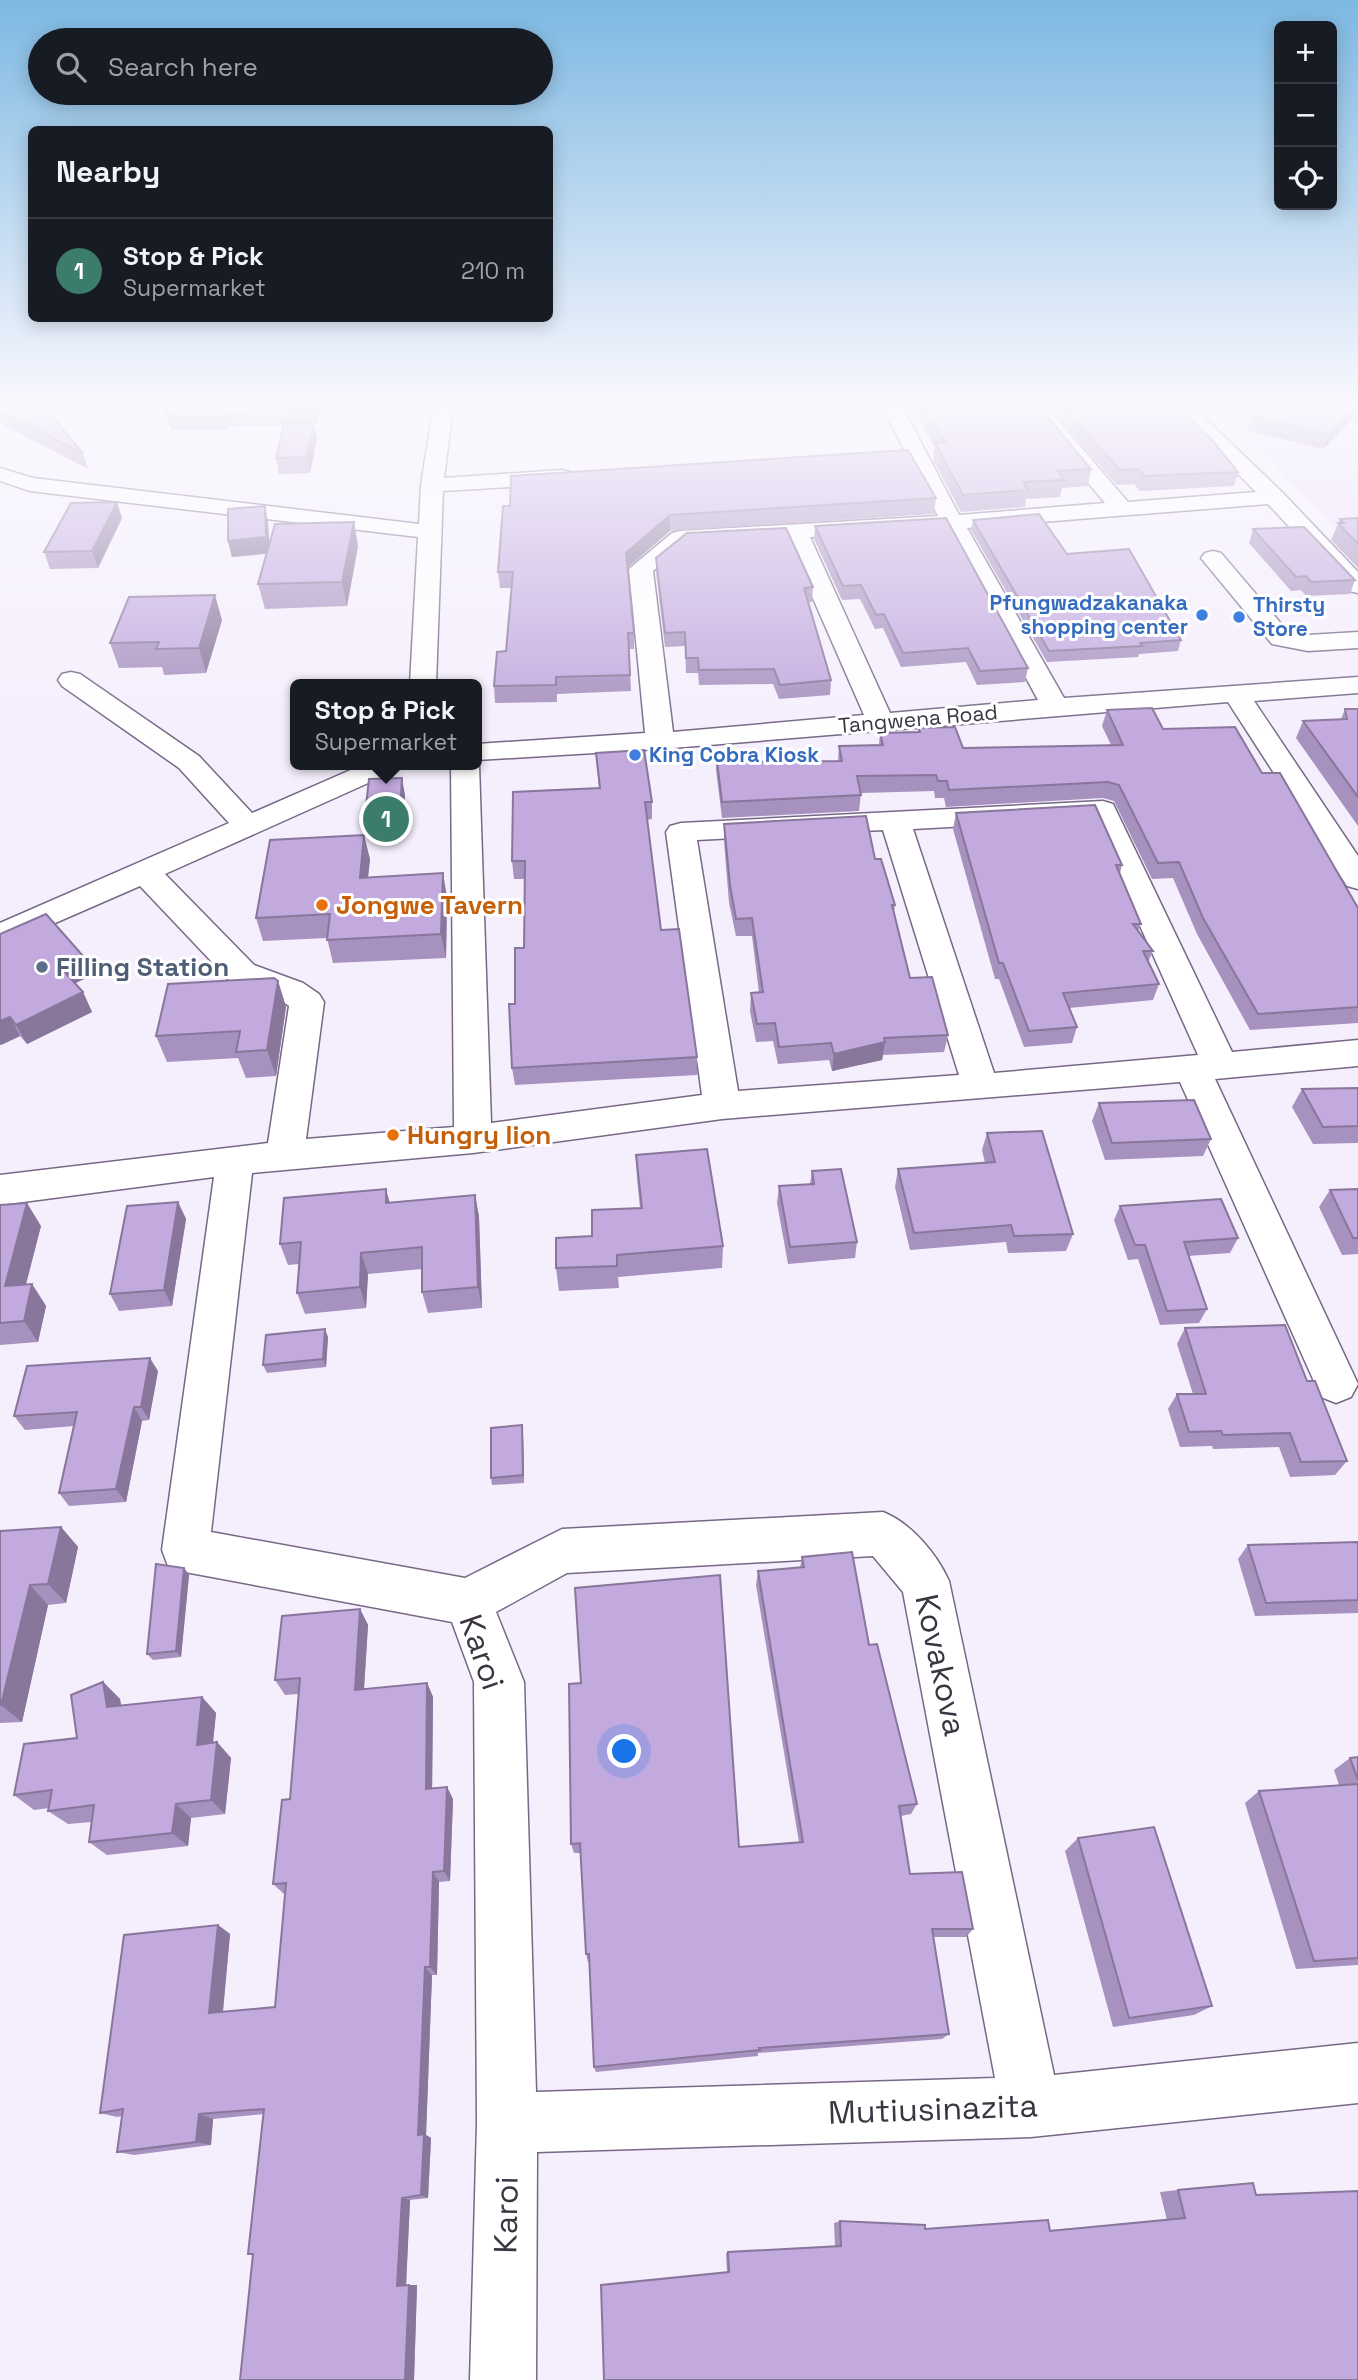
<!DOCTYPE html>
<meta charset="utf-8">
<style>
body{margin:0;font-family:"Space Grotesk",sans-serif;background:#242831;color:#f1f3f6}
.controls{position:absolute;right:21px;top:21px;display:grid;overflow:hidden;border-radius:10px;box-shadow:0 4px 18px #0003}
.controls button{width:63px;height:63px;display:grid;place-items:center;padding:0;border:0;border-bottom:2px solid #363941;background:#171b24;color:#f1f3f6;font:35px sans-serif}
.you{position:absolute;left:625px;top:1752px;width:24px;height:24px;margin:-18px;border:5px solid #fff;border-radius:50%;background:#1a73e8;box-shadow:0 0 0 10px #1a73e833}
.badge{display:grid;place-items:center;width:46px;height:46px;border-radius:50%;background:#3b7c6b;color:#fff;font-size:23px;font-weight:700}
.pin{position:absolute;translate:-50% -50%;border:4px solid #fff;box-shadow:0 2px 7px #0006}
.popup{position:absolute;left:290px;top:679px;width:192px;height:91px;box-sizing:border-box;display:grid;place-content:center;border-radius:10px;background:#171b24;filter:drop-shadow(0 2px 5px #0005);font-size:23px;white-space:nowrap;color:#9ea1a6}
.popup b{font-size:26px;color:#f1f3f6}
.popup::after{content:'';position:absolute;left:50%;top:100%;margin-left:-14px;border:14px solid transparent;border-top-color:#171b24}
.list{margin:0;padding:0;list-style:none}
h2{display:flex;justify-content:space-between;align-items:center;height:91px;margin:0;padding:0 28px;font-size:30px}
h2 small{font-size:23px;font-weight:400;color:#9ea1a6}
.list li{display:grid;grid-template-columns:46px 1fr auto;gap:21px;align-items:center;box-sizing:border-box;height:105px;padding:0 28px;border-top:2px solid #363941}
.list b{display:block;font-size:26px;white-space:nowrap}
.list p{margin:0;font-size:23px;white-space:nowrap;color:#9ea1a6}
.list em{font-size:23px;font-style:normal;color:#9ea1a6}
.icon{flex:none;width:38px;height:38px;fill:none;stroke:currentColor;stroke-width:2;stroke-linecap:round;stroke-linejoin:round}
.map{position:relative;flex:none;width:1358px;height:2380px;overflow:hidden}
.search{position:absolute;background:#171b24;box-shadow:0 4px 18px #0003;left:28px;top:28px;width:525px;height:77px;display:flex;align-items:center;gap:18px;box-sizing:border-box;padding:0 24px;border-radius:38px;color:#9ea1a6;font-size:26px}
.panel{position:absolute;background:#171b24;box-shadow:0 4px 18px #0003;left:28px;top:126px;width:525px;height:196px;border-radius:10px}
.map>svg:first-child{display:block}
.built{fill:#ece1fa}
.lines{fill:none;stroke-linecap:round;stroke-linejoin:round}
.minor-casing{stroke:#766886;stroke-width:3}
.minor{fill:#fff;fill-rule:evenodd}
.wall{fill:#a791bf}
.shaded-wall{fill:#88769b}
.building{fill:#c2a9de;stroke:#88769b;stroke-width:2}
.shop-dot{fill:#3f7fe0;stroke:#fff;stroke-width:2.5}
.food-dot{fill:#e8710a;stroke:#fff;stroke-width:2.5}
.service-dot{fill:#5c6f8a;stroke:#fff;stroke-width:2.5}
.labels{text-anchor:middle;stroke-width:6;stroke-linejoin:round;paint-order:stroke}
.far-shop-label{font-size:21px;font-weight:bold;fill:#366cbe;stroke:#fff;text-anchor:start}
.far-street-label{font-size:21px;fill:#3b3542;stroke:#fff}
.food-label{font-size:26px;font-weight:bold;fill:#c56008;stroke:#fff;text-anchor:start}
.service-label{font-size:26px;font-weight:bold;fill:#4e5e75;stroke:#fff;text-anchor:start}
.near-street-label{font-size:32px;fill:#3b3542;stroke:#fff}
</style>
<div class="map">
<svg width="1358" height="2380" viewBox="0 0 1358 2380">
<rect width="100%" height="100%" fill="#f5effd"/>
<path class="built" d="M1281,402H1358V528L1337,529L1235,425Z"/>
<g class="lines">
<g class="minor-casing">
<path id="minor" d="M442,402H462L452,416L444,478L562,470L570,472L573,477L570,482L562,484L443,491L436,684H410L418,537L30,491L0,481V468L33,478L419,524L421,485L432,416Z
M884,402H904L902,406L959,515L1105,503L1021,402H1042L1128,502L1256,492L1166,402H1188L1282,492L1358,572V593L1349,591L1268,504L967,528L1064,698L1358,677V693L1254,701L1358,856V889L1347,886L1228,702L660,749L477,760V744L645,733L629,569L672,533L680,531L938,516L882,406ZM945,529L1038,700L890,713L810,537ZM787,539L864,715L673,732L653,571L686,545Z
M1213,551L1221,553L1289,633L1308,635L1358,632V648L1308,651L1272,644L1201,558L1205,553Z
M71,672L80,674L199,756L252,813L362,765H399L395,771L165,874L254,965L303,983L319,994L324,1002L306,1139L454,1127L451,765H477V762L479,765L491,1123L702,1095L666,832L670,826L681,823L1103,801L1113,804L1232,1052L1358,1040V1066L1215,1079L1358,1384L1351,1397L1336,1403L1321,1397L1180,1082L722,1119L473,1153L252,1173L211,1532L465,1578L562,1529L883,1512C911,1523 937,1554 949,1581L1054,2075L1358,2043V2103L1031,2137L537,2152L536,2380H470L477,2123L474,1682L452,1622L185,1572L168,1566L162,1550L214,1177L0,1205V1175L268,1143L289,1006L279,999L230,981L140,886L0,947V923L229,823L179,768L62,686L58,680L62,674ZM1092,819L1198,1055L994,1073L913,829ZM883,830L959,1075L738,1091L697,840ZM873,1556L903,1592L995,2078L536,2092L524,1682L496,1612L567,1573Z"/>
</g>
<use href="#minor" class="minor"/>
</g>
<path class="wall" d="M0,402L83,454L88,469L0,423Z
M159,402H321L317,423H314L317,439L310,473L279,474L276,458L284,425L229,427L227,430H172Z
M907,402H1035L1091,469L1088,486L1062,488L1060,497L1026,499L1025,507L961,512L933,460L935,447Z
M1044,402H1164L1238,472L1234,486L1140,491L1134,484L1117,485Z
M1259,402H1358V422L1351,420L1323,449L1247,430L1252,416L1263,404Z
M936,498L934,514L670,531L627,568L634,633V649H629L631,691L557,694V702L495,703L494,686L506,651L511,588H500L498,572L503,506Z
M265,506L268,522L269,544L358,546L347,606L265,609L258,584L267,554L232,557L228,541Z
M122,518L98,568L50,569L44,552Z
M1358,518V568L1331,540L1340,519Z
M973,520L1067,554L1181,640L1178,651L1139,654L1138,657L1047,662L971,530Z
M815,526L1028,668L1025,682L977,685L966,662L901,667L883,628L875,629L860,599L842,600L814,539Z
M1253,529L1355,580L1350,594L1306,596L1301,590L1291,591L1249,543Z
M656,558L813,587L812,602H808L831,680L830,695L779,699L773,684L699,685L698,673H686L685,646L665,647L656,572Z
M222,620L206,673L164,675L162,667L119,668L110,643Z
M1345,709H1358V826L1296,738L1303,721L1341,719Z
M1107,710L1163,729L1262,773L1358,908V1023L1250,1030L1197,934L1173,878L1152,879L1114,801L1103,798L946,807L944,798H935L934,791L861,793L859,811L722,818L716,770V753L751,762L838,761L839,746L879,745L880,733L918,732V728L963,748L1111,745L1102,726Z
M596,753L652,802V819L647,820L661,930L697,1057V1075L515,1085L512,1068L515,1004L524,948L525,879H514L512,861L599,789Z
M405,795L403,831L369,832L365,815Z
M956,813L1122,865L1120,873L1141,924L1138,931L1153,951L1148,962L1159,984L1153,1000L1069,1008L1077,1027L1072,1043L1024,1047L999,979H995L953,829Z
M724,824L875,859L895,905L894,911L910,978L948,1035L944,1052L883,1055L882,1060L832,1071L829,1060L778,1064L773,1041L756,1042L750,1011L751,993H759L752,936H736L729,903L724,841Z
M370,859L368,878L447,897L446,958L333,963L327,938L263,941L256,918Z
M0,934L83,956L92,975L75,983L83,992L92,1012L27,1044L20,1036L1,1045L0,1044Z
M278,981L286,1007L276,1076L246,1078L238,1058L167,1062L156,1036Z
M1358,1088V1143L1313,1144L1292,1107L1302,1089Z
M1099,1103L1211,1139L1203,1156L1105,1160L1092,1121Z
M987,1133L1073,1234L1066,1251L1008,1253L1006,1242L910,1250L895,1187L898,1169L985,1163L982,1150Z
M636,1155L723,1246L722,1268L618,1277L619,1288L559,1291L556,1268L592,1236L640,1208L637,1178Z
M812,1171L857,1242L855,1258L788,1264L777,1203L779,1186L810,1184Z
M1358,1189V1254L1342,1255L1319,1207L1330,1190Z
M475,1195L479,1217L482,1308L428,1313L422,1292V1269L368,1274L366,1308L305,1314L297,1293L299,1264L288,1265L280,1244L390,1203Z
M178,1202L186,1219L172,1306L119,1311L110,1294Z
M0,1205L41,1226L25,1285L32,1284L46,1306L38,1342L0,1345Z
M1120,1206L1238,1238L1230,1253L1188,1256L1207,1309L1199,1323L1160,1325L1138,1259L1128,1260L1114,1220Z
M1185,1328L1307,1381L1347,1461L1335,1475L1290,1477L1279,1447L1213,1449L1212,1446L1180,1447L1168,1409L1177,1394H1193L1177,1344Z
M328,1337L326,1367L267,1373L263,1365Z
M158,1371L149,1420L142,1421L126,1502L69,1506L59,1493L74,1426L25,1430L14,1416Z
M523,1433L524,1483L492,1485L491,1478Z
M61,1527L78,1547L66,1603L48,1605L22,1722L0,1723V1531Z
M1358,1542V1613L1255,1616L1238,1559L1248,1545Z
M802,1557L869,1645L917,1804L911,1814L901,1816L910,1874L973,1929L966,1937H933L949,2034L942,2039L758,2053V2056L596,2072L594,2067L590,1962H588L586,1954L581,1853H574L571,1844L569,1684L739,1847L799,1842L756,1585L758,1571L800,1568Z
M184,1568L189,1575L181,1657L153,1660L147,1654Z
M360,1609L368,1625L364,1689L427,1683L433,1697L432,1788L447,1787L453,1799L450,1881L439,1882L437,1975H432L426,2135L431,2138L428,2198L410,2200L406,2286L417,2285L414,2380L253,2254L264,2114L213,2119L211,2145L134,2155L117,2152L122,2116L117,2117L100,2113L218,1925L230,1934L223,2012L275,2007L285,1894H284L273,1884L290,1799L298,1694L285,1695L275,1680Z
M103,1682L120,1699L121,1706L202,1697L216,1713L213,1743L217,1742L231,1758L225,1814L191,1818L188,1846L107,1855L89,1842L92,1822L68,1824L48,1811L49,1808L34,1810L14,1795L77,1738Z
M1358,1757V1965L1296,1969L1245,1803L1259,1791L1339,1785L1334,1770L1350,1758Z
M1078,1838L1212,2006L1194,2015L1113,2027L1065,1851Z
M1178,2190L1256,2195L1358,2380L727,2272L726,2253L835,2246L834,2223L840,2221L925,2229L1050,2230L1167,2220L1160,2192Z"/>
<path class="shaded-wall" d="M316,402H321L317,423L314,409Z
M1356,407L1351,420L1323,449L1328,435Z
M225,413L229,427L227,430L224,416Z
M314,423L317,439L310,473L307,457Z
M117,502L122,518L98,568L92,551Z
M265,506L268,522L270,553L232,557L228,541Z
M670,515V531L626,569V553Z
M354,522L358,546L347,606L342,582Z
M215,595L222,620L206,673L199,648Z
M402,778L405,795L403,831L400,813Z
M364,835L370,859L365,902L360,878Z
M443,873L447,897L446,958L441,934Z
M83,956L92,975L70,986L60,967Z
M278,981L286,1007L276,1076L267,1050Z
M83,992L92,1012L27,1044L16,1025Z
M10,1017L20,1036L1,1045L0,1044V1021Z
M885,1042L882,1060L832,1071L834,1054Z
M386,1189L392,1211L386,1203Z
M475,1195L479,1217L482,1308L478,1287Z
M178,1202L186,1219L172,1306L164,1290Z
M27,1203L41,1226L20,1308L5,1286Z
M361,1253L368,1274L366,1308L360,1287Z
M32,1284L46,1306L38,1342L24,1321Z
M325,1329L328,1337L326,1367L323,1359Z
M150,1358L158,1371L149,1420L141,1407Z
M134,1407L142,1421L126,1502L116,1489Z
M522,1425L523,1433L524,1483L523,1475Z
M61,1527L78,1547L66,1603L48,1584Z
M184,1568L189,1575L181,1657L176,1651Z
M30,1585L48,1605L22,1722L1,1705Z
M360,1609L368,1625L363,1704L355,1690Z
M103,1682L120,1699L124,1723L107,1707Z
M427,1683L433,1697L432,1801L426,1789Z
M202,1697L216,1713L211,1760L197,1745Z
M217,1742L231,1758L225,1814L211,1800Z
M447,1787L453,1799L450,1881L444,1871Z
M176,1804L191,1818L188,1846L172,1833Z
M433,1872L439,1882L437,1975L430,1967Z
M218,1925L230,1934L222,2020L209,2013Z
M425,1967L432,1975L426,2135L431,2138L428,2198L421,2195L418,2135Z
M199,2114L213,2119L211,2145L196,2142Z
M402,2198L410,2200L406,2286H397Z
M409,2285H417L414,2380H405Z"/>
<path class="building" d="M0,402H41L83,454L0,411Z
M162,402H316L314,409L225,413L224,416H168Z
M919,402H1035L1091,469L1058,471L1064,480L1023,482L1028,490L963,495L935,443L945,442Z
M1059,402H1164L1173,411L1181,410L1212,440L1238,472L1144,476L1138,469L1120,470Z
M1264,402H1358V407H1356L1328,435L1252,416Z
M314,423L307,457L276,458L284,424Z
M908,450L936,498L670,515L626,553L634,633H628L630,675L556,677V685L494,686L497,652L506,651L513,572H498L503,506H510L511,476Z
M117,502L92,551L44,552L71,503Z
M265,506L266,537L228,541V509Z
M1039,514L1067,554L1129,549L1181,640L1140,643L1142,646L1049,651L973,520Z
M946,518L1028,668L980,671L968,648L903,653L884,614L876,615L861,585L843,586L815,526Z
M1358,518V544L1338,523H1344L1340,519Z
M354,522L342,582L258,584L275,524Z
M1304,527L1355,580L1311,582L1306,576L1296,577L1253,529Z
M786,528L813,587L804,588L831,680L780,685L774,669L699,670L698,658H686L685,632L665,633L656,558L687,533Z
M215,595L199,648L156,649L159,642L110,643L129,597Z
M1152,708L1163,729L1235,727L1262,773H1280L1358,908V1007L1258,1014L1203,918L1179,862L1158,863L1119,785L1108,782L949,790L947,781H938L936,775L857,776L861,795L722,802L716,753L749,752L751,762L842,761L839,746L883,745L880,733L920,732L918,728L955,727L963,748L1123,745L1107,710Z
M1345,709H1358V797L1303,721L1347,719Z
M644,750L652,802H645L661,930L679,929L697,1057L512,1068L509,1004H515V948H524L525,861H512L513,792L600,788L596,753Z
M402,778L400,813L365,815L369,779Z
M1095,805L1122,865H1116L1141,924H1133L1153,951H1143L1159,984L1063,993L1077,1027L1029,1031L1003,963H999L956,813Z
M866,816L875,859H881L895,905H892L910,978L932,977L948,1035L884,1038L885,1042L834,1054L831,1043L779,1047L775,1023L757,1024L751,993L763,992L752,918L736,919L730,885L724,824Z
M364,835L360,878L443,873L441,934L327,940L330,914L256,918L270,840Z
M46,914L83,956L60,967L83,992L16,1025L10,1017L0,1021V934Z
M274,978L278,981L267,1050L236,1052L240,1031L156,1036L168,984Z
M1358,1088V1126L1323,1127L1302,1089Z
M1194,1100L1211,1139L1112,1143L1099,1103Z
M1042,1131L1073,1234L1014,1236L1011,1225L914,1233L898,1169L995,1162L987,1133Z
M707,1149L723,1246L617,1255V1266L556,1268V1238L592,1236V1210L642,1208L636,1155Z
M841,1169L857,1242L790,1247L779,1186L814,1184L812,1171Z
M386,1189V1203L475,1195L478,1287L422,1292V1247L361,1253L360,1287L297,1293L301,1242L280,1244L284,1198Z
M1358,1189V1238H1353L1330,1190Z
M1221,1199L1238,1238L1184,1242L1207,1309L1167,1311L1145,1245H1135L1120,1206Z
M178,1202L164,1290L110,1294L127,1206Z
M27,1203L5,1286L32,1284L24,1321L0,1323V1205Z
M1285,1325L1307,1381H1315L1347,1461L1301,1462L1290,1433L1223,1435L1221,1431L1189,1432L1177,1394H1206L1185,1328Z
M325,1329L323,1359L263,1365L266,1335Z
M150,1358L141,1407H134L116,1489L59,1493L77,1412L14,1416L27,1366Z
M522,1425L523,1475L491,1478V1428Z
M61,1527L48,1584L30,1585L1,1705H0V1531Z
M1358,1542V1600L1266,1603L1248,1545Z
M852,1552L869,1645L877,1644L917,1804L899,1806L910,1874L962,1872L973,1929H932L949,2034L759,2048L760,2050L594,2067L589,1954H586L580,1843L571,1844L569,1684L581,1683L575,1588L720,1575L739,1847L803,1842L758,1571L804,1567L802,1557Z
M156,1564L184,1568L176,1651L147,1654Z
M360,1609L355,1690L427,1683L426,1789L447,1787L444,1871L433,1872L430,1967H425L418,2135L424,2134L421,2195L402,2198L397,2286L409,2285L405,2380H240L253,2254H248L264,2109L199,2114L196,2142L117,2152L123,2109L100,2113L124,1935L218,1925L209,2013L275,2007L286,1883L273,1884L282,1800L290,1799L300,1678L275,1680L282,1616Z
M103,1682L107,1707L202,1697L197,1745L217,1742L211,1800L176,1804L172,1833L89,1842L94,1805L48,1811L52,1790L14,1795L24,1744L77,1738L71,1695Z
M1358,1757V1780L1350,1758Z
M1358,1784V1958L1314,1961L1259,1791Z
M1154,1827L1212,2006L1129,2018L1078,1838Z
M1253,2183L1256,2195L1358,2191V2380H604L601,2285L729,2272L728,2252L841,2246L840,2221L925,2225V2229L1048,2220L1050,2231L1185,2218L1178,2190Z"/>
<linearGradient id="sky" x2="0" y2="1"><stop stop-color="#7db8e2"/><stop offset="0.55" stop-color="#faf8fe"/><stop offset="1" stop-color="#faf8fe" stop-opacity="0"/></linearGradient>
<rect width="1358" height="735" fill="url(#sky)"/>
<g class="shop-dot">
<circle cx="1202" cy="615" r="7"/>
<circle cx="1239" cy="617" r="7"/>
<circle cx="635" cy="755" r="7"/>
</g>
<g class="food-dot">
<circle cx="322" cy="905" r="7"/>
<circle cx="393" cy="1135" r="7"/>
</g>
<circle class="service-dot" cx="42" cy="967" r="7"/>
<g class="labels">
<g class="far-shop-label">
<text x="1188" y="610" text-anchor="end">Pfungwadzakanaka<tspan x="1188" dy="24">shopping center</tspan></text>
<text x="1253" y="612">Thirsty<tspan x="1253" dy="24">Store</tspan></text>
<text x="649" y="762">King Cobra Kiosk</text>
</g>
<g class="far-street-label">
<text transform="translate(918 719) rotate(-5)" y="7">Tangwena Road</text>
</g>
<g class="food-label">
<text x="336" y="914">Jongwe Tavern</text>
<text x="407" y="1144">Hungry lion</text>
</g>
<g class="service-label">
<text x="56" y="976">Filling Station</text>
</g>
<g class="near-street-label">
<text transform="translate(482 1652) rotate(71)" y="11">Karoi</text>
<text transform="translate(941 1665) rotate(78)" y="11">Kovakova</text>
<text transform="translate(933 2109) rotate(-2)" y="11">Mutiusinazita</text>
<text transform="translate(506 2215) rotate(-89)" y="11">Karoi</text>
</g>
</g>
</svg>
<div class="controls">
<button>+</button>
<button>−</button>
<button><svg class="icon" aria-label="locate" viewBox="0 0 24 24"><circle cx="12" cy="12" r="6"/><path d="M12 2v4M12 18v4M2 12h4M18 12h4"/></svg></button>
</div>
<div class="you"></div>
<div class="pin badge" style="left:386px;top:819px">1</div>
<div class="popup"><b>Stop &amp; Pick</b>Supermarket</div>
<div class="search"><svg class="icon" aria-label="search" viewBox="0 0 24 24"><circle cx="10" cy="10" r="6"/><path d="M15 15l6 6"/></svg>Search here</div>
<section class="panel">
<h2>Nearby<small></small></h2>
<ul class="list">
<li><span class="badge">1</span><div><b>Stop &amp; Pick</b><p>Supermarket</p></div><em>210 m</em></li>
</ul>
</section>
</div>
